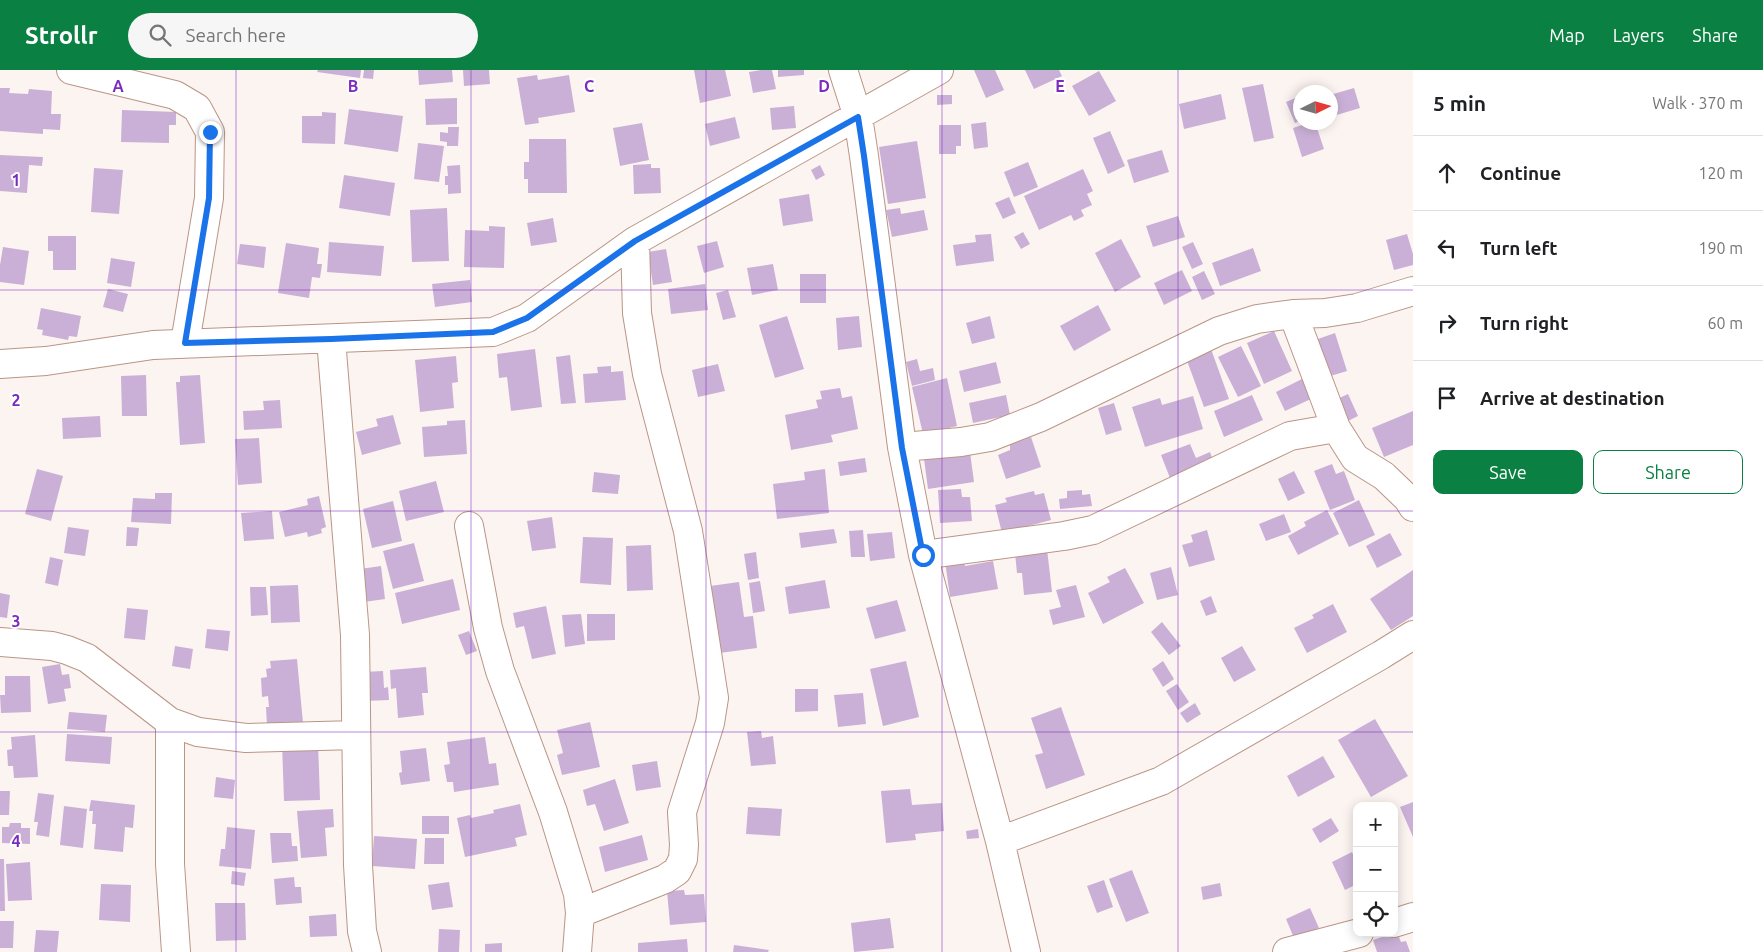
<!DOCTYPE html>
<meta charset="utf-8">
<style>
body{margin:0;font-family:Ubuntu,sans-serif;background:#f6f6f6;color:#202124}
.controls{position:absolute;right:15px;bottom:15px;display:grid;overflow:hidden;border-radius:10px;box-shadow:0 2px 12px #0003}
.controls button{width:45px;height:45px;display:grid;place-items:center;padding:0;border:0;border-bottom:1px solid #e0e0e0;background:#fff;color:#202124;font:25px sans-serif}
.compass{position:absolute;left:1293px;top:15px;width:45px;height:45px;border-radius:50%;background:#fff;box-shadow:0 2px 12px #0003;rotate:85deg}
.stop{position:absolute;width:15px;height:15px;margin:-11px;border:4px solid #1a73e8;border-radius:50%;background:#fff}
.stop.end{background:#1a73e8;border-color:#fff;box-shadow:0 1px 5px #0008}
.list{margin:0;padding:0;list-style:none}
h2{display:flex;justify-content:space-between;align-items:center;height:65px;margin:0;padding:0 20px;font-size:21px}
h2 small{font-size:16px;font-weight:400;color:#757577}
.list li{display:grid;grid-template-columns:32px 1fr auto;gap:15px;align-items:center;box-sizing:border-box;height:75px;padding:0 20px;border-top:1px solid #e0e0e0}
.list b{display:block;font-size:19px;white-space:nowrap}
.list em{font-size:16px;font-style:normal;color:#757577}
.actions{display:flex;gap:10px;padding:15px 20px}
.actions a{flex:1;padding:11px 0;border:1px solid #0b8043;border-radius:10px;text-align:center;font-size:18px;color:#0b8043}
.actions .main{background:#0b8043;color:#fff}
.icon{flex:none;width:28px;height:28px;fill:none;stroke:currentColor;stroke-width:2;stroke-linecap:round;stroke-linejoin:round}
.map{position:relative;flex:none;width:1413px;height:882px;overflow:hidden}
header{display:flex;align-items:center;gap:30px;box-sizing:border-box;height:70px;padding:0 25px;background:#0b8043;color:#fff}
header strong{font-size:24px}
nav{display:flex;gap:28px;margin-inline-start:auto;font-size:18px}
.search{width:350px;height:45px;background:#f6f6f6;display:flex;align-items:center;gap:12px;box-sizing:border-box;padding:0 18px;border-radius:28px;color:#757577;font-size:19px}
main{display:flex}
aside{flex:1;background:#fff}
.map>svg:first-child{display:block}
.building{fill:#cab0d6}
.lines{fill:none;stroke-linecap:round;stroke-linejoin:round}
.minor-casing{stroke:#ba9586;stroke-width:30}
.minor{stroke:#fff;stroke-width:28}
.route{stroke:#1a73e8;stroke-width:6}
.grid{fill:none;stroke:#7b2cbf;stroke-width:1;stroke-opacity:0.55}
.grid-label{font-size:16px;text-anchor:middle;font-weight:bold;fill:#7b2cbf;stroke:#fff;stroke-width:4;stroke-linejoin:round;paint-order:stroke}
</style>
<header>
<strong>Strollr</strong>
<div class="search"><svg class="icon" aria-label="search" viewBox="0 0 24 24"><circle cx="10" cy="10" r="6"/><path d="M15 15l6 6"/></svg>Search here</div>
<nav><a>Map</a><a>Layers</a><a>Share</a></nav>
</header>
<main>
<div class="map">
<svg width="1413" height="882" viewBox="0 0 1413 882">
<rect width="100%" height="100%" fill="#fcf4f1"/>
<path class="building" d="M318,0H361L360,8L317,2Z
M364,0H374L373,9L363,8Z
M418,0H452L453,12L419,15Z
M463,0H489L490,14L464,16Z
M694,0H725L731,26L700,33Z
M761,0H772L776,19L753,23L749,2Z
M778,0H804V5L778,7Z
M974,0H995L1004,20L986,28Z
M1025,0H1059L1062,6L1034,19Z
M1099,1L1116,31L1089,46L1072,16Z
M537,5L538,10L569,5L575,42L538,48L539,53L525,55L517,8Z
M1263,14L1274,68L1254,72L1242,18Z
M0,18H10L9,23L28,24L29,19L52,21L51,44H61L60,60L43,59V64L0,61Z
M1354,18L1360,38L1330,47V25Z
M1221,24L1226,49L1184,59L1179,34Z
M937,25H952V34L937,35Z
M1300,26V51L1295,53L1286,32Z
M457,28V54L426,55L425,29Z
M794,36L796,58L772,60L770,38Z
M349,39L403,46L398,82L344,74Z
M122,40L176,42V55H169V73L121,72Z
M322,42L336,43L335,74L302,73V46H322Z
M735,47L740,68L710,76L705,54Z
M986,52L988,77L974,79L971,54Z
M1311,52H1315L1324,79L1302,87L1293,58Z
M642,53L649,90L620,96L613,58Z
M939,55H961V76H956V84H939Z
M448,57H459L458,76H447V72L440,71V62L448,63Z
M1110,61L1125,96L1108,104L1093,68Z
M529,69H566L567,123H528V109H524V92H529Z
M917,71L926,128L888,134L879,77Z
M418,73L444,76L439,112L414,109Z
M1162,80L1169,102L1134,113L1127,90Z
M0,85L43,87L42,96L29,95L27,123L0,121Z
M1028,92L1038,117L1014,127L1004,102Z
M651,94V98H660L661,123L634,124L633,95Z
M460,95L461,123L448,124V115H445V106H448L447,96Z
M820,95L825,105L816,110L811,100Z
M94,98L123,100L119,144L91,142Z
M1083,99L1093,121L1087,124L1092,135L1081,140L1084,146L1074,151L1071,145L1039,160L1024,126Z
M344,105L395,113L390,146L339,138Z
M809,124L813,151L783,156L779,129Z
M1009,127L1016,143L1003,149L995,133Z
M447,138L449,191L412,192L410,140Z
M900,138L901,144L924,140L928,160L892,167L886,140Z
M1178,146L1185,167L1153,177L1146,156Z
M553,148L557,172L531,176L527,153Z
M489,156L505,157L504,198L464,197L465,160L489,161Z
M1023,162L1030,174L1021,179L1014,167Z
M991,164L994,191L956,196L953,175L976,172L975,165Z
M1407,164L1413,184V195L1394,200L1386,170Z
M48,166H76V200H53V181H48Z
M1121,169L1141,207L1115,222L1095,183Z
M717,171L724,197L704,203L697,176Z
M329,172L384,176L381,206L327,202Z
M1193,172L1203,194L1192,199L1182,177Z
M286,173L319,178L317,194H322L320,208L312,207L309,228L278,223Z
M240,174L266,177L264,198L237,194Z
M3,177L29,181L24,215L0,212V195Z
M1253,178L1261,201L1220,216L1212,193Z
M666,179L672,212L653,215L648,182Z
M111,188L135,192L131,217L107,213Z
M773,194L778,220L752,225L747,198Z
M1182,200L1192,221L1164,235L1154,213Z
M1204,201L1215,224L1202,230L1192,207Z
M800,204H826V233H800Z
M470,210L472,232L435,237L432,214Z
M705,214L708,240L671,244L668,219Z
M108,219L128,224L123,242L103,237Z
M728,220L736,247L723,250L716,223Z
M1098,235L1111,260L1074,281L1060,256Z
M41,238L81,246L77,267L69,266L68,270L42,265L43,260L37,259Z
M787,246L804,299L775,308L759,255Z
M859,246L862,277L838,280L836,248Z
M990,246L995,268L972,274L966,253Z
M1274,261L1292,301L1264,314L1247,273Z
M1335,263L1347,301L1327,307L1315,270Z
M1241,276L1261,316L1238,327L1218,287Z
M535,279L542,337L511,341L507,307L499,308L497,284Z
M1211,279L1229,329L1204,337L1186,288Z
M570,285L576,333L561,334L556,287Z
M456,286L458,312L452,313L454,338L420,342L415,290Z
M917,289L920,301L933,298L935,310L912,316L906,292Z
M996,292L1001,313L964,322L959,301Z
M718,294L725,321L698,327L692,300Z
M611,296V302L623,301L626,330L585,333L583,304L598,303L597,297Z
M146,305L147,346H122L121,306Z
M200,305L205,373L180,375L176,312H180V306Z
M947,308L957,356L923,364L912,317Z
M1304,308L1313,328L1285,341L1276,322Z
M840,318L842,328L852,326L858,359L831,365L833,372L791,380L785,345L818,338L816,330L822,329L820,321Z
M1348,324L1358,346L1344,353L1335,330Z
M1006,325L1010,345L973,353L969,333Z
M1252,325L1263,350L1224,367L1214,341Z
M1193,326L1203,359L1145,377L1132,337L1160,328L1162,335Z
M280,330L282,358L244,360L243,341L264,340L263,331Z
M1114,333L1122,360L1106,365L1098,338Z
M1413,341V375L1384,387L1372,358Z
M393,345L401,374L362,385L356,362L378,356L376,349Z
M100,346L101,367L63,369L62,348Z
M465,350L467,384L424,387L422,357L447,355V351Z
M1031,367L1041,397L1006,409L998,385L1010,380V375Z
M259,368L262,413L238,415L235,369Z
M1190,374L1196,388L1210,382L1215,396L1172,413L1161,385Z
M970,382L974,412L928,419L924,389Z
M865,388L867,402L840,406L838,392Z
M1332,394L1336,404L1344,401L1355,430L1330,440L1314,401Z
M37,399L63,406L51,451L25,444Z
M825,399L829,443L777,449L773,414L805,410L804,402Z
M1294,401L1305,423L1288,431L1278,409Z
M594,402L620,405L618,424L592,422Z
M436,411L444,442L406,451L399,421Z
M961,419L962,427H970L972,451L940,453L938,420Z
M1082,420V425L1090,424L1092,436L1060,439L1059,429L1067,428V421Z
M1034,421L1035,425L1044,423L1051,450L1002,463L995,435L1007,432L1005,428Z
M155,423H172L171,454L131,452L133,428L155,429Z
M319,426L326,457L321,459L322,463L308,467L307,462L285,467L279,442L308,435L307,429Z
M1359,430L1375,465L1349,477L1333,443Z
M393,431L402,471L372,478L363,439Z
M1327,440L1339,464L1298,485L1288,466L1306,456L1304,452Z
M272,441L274,469L244,471L241,443Z
M1284,444L1291,462L1266,471L1259,454Z
M552,447L556,478L532,481L527,451Z
M68,457L89,460L85,486L64,483Z
M127,457L139,458L137,476H126Z
M834,459L837,473L801,478L799,463Z
M863,460L865,487H851L849,461Z
M1207,460L1215,490L1189,497L1182,475L1193,472L1191,465Z
M892,462L895,488L870,491L867,464Z
M1390,463L1402,485L1377,498L1366,476Z
M583,467L613,468L611,515L580,513Z
M414,473L424,511L393,519L383,481Z
M651,475L653,520L627,521L626,476Z
M1047,479L1052,522L1024,525L1022,503H1017L1015,483Z
M756,482L759,508L748,510L744,484Z
M50,487L63,490L58,516L45,513Z
M963,488L965,496L993,491L998,519L950,527L945,491Z
M381,496L385,529L364,532L360,499Z
M1171,497L1178,525L1157,530L1150,503Z
M1125,498L1144,533L1103,554L1088,523L1110,512L1107,507Z
M1413,500V546L1391,560L1370,529Z
M453,509L460,540L402,554L395,523Z
M825,510L830,538L789,544L785,517Z
M760,511L765,541L753,543L749,513Z
M739,512L744,547L753,546L757,578L712,584L703,517Z
M298,515L300,552L271,553L270,516Z
M1076,515L1085,547L1053,555L1049,540L1061,537L1056,520Z
M250,517H266L268,545L251,546Z
M0,523L10,525L7,548L0,547Z
M1211,526L1217,542L1206,546L1200,531Z
M897,530L906,561L875,569L866,538Z
M1333,534L1347,562L1307,583L1294,558L1314,548L1312,545Z
M546,536L556,584L532,589L524,556L516,558L513,543Z
M127,538L148,540L145,570L124,568Z
M581,544L585,574L565,577L562,545Z
M587,544H615V570L587,571Z
M1162,552L1181,576L1169,585L1151,562Z
M207,559L230,561L228,581L205,578Z
M469,561L477,581L466,585L458,565Z
M175,576L193,579L190,599L172,596Z
M1242,576L1256,600L1234,612L1221,588Z
M297,589L303,653L267,656L266,637H269L268,626L262,627L261,608L267,607L266,599L271,598L270,591Z
M906,591L919,647L883,656L870,599Z
M1163,591L1174,609L1163,617L1152,599Z
M60,594L62,605L69,604L71,618L64,619L66,631L48,634L42,597Z
M426,597L428,623H422L424,645L398,648L396,618L391,619L390,600Z
M383,601L384,618L388,617L389,630L364,631L363,602Z
M5,606H30L31,642L1,643L0,625H5Z
M1177,614L1189,632L1178,640L1166,621Z
M795,619H818V641L795,642Z
M863,623L866,654L838,657L834,625Z
M1195,633L1201,644L1187,653L1180,643Z
M1061,637L1085,705L1046,719L1035,685L1043,683L1031,648Z
M69,642L107,645L105,662L67,659Z
M1375,649L1408,706L1371,727L1338,670Z
M590,652L600,697L562,705L557,685L563,683L557,660Z
M761,661L762,668L773,666L776,694L751,696L747,662Z
M67,664L112,667L110,694L65,691Z
M35,665L38,707L14,708L13,696H8L7,680L12,679L11,667Z
M485,667L489,694L496,693L499,715L454,722L453,712H447L444,695L450,694L447,672Z
M318,672L320,730L284,731L282,673Z
M426,678L430,711L401,715L399,703L402,702L400,681Z
M1323,686L1335,707L1298,727L1287,706Z
M657,691L661,717L636,721L632,695Z
M216,707L235,710L233,729L214,727Z
M615,709L629,753L604,761L595,734L587,736L583,720Z
M910,719L912,735L942,733L944,761L915,764L916,770L886,773L881,721Z
M0,721H10L9,745H0Z
M38,723L54,725L49,767L36,765L38,752H34Z
M91,730L135,735L133,758L125,757L123,782L94,779L96,754H92L93,741H89Z
M1413,732V767L1400,737Z
M520,734L527,765L515,768L517,776L465,787L457,748L470,745L471,748L494,743L493,740Z
M64,736L87,739L83,778L60,775Z
M748,737L782,739L780,766L746,764Z
M333,739L334,757L325,758L327,786L301,788L297,741Z
M422,746H449V764H422Z
M1331,748L1339,761L1320,773L1312,759Z
M10,753H21V758H30V774L2,773V757H9Z
M227,757L255,760L251,799L219,796L221,779H225Z
M978,759L979,768L967,769L966,761Z
M270,763H291L292,776H297L298,791L272,793Z
M642,765L648,790L605,802L599,777Z
M374,766L417,769L415,799L372,796Z
M425,768H444V794H424Z
M1352,782L1357,793V814L1345,820L1332,792Z
M0,789H4L5,841H0Z
M30,792L32,830L8,831L6,794Z
M1132,800L1149,843L1126,852L1109,809Z
M232,801L246,803L244,816L231,814Z
M294,807L295,817H301L302,833L276,835L274,809Z
M1104,810L1113,837L1097,843L1087,816Z
M449,812L453,837L432,840L428,815Z
M1220,813L1222,826L1203,830L1201,817Z
M101,814L131,815L130,852L99,850Z
M684,820L685,825L704,824L706,852L670,855L667,821Z
M215,833H245L246,870L216,871Z
M1310,838L1319,858L1294,868L1286,849Z
M336,844L337,866L310,867L309,846Z
M890,848L894,878L854,882L851,853Z
M0,851H14L13,878H0Z
M439,859L460,860L459,882H438Z
M36,860L59,861L57,882H34Z
M1397,862L1401,872L1406,871L1410,882H1377L1373,870Z
M687,869L688,882H638V873Z
M502,873V882H485V874Z
M734,875L769,880L768,882H733Z"/>
<g class="lines">
<g class="minor-casing">
<path id="minor" d="M71,0L175,25L197,38L210,62L209,128L185,273
M843,0L858,47L864,86L902,377L923,485L1000,771L1026,882
M1293,244L1336,358L1355,388L1384,406L1408,429L1413,437
M331,269L355,565L358,795L362,861L367,882
M0,294L46,291L153,275L493,262L527,248L635,171L939,0
M902,377L961,372L990,367L1041,347L1219,261L1257,249L1293,244L1325,243L1357,238L1413,221
M469,456L488,558L500,601L553,742L578,824L580,843L577,882
M923,485L1064,466L1093,460L1290,366L1336,358
M0,572L52,576L67,580L87,588L170,652L198,662L246,668L356,665
M170,652V794L176,882
M1000,771L1161,711L1381,585L1413,565
M580,843L665,809L677,801L683,789L684,775L682,742L710,653L714,628L688,461L647,304L637,243L635,171
M1394,853L1413,847
M1287,882L1359,863"/>
</g>
<use href="#minor" class="minor"/>
</g>
<g class="lines">
<path class="route" d="M210,62L209,128L185,273L331,269L493,262L527,248L635,171L858,47L864,86L902,378L923,485"/>
</g>
<path class="grid" d="M236,0V882M471,0V882M706,0V882M942,0V882M1178,0V882M0,220H1413M0,441H1413M0,662H1413"/>
<g class="grid-label">
<text x="118" y="22">A</text>
<text x="353" y="22">B</text>
<text x="589" y="22">C</text>
<text x="824" y="22">D</text>
<text x="1060" y="22">E</text>
<text x="16" y="116">1</text>
<text x="16" y="336">2</text>
<text x="16" y="557">3</text>
<text x="16" y="777">4</text>
</g>
</svg>
<div class="controls">
<button>+</button>
<button>−</button>
<button><svg class="icon" aria-label="locate" viewBox="0 0 24 24"><circle cx="12" cy="12" r="6"/><path d="M12 2v4M12 18v4M2 12h4M18 12h4"/></svg></button>
</div>
<svg class="compass" viewBox="-18 -18 36 36"><path d="M0-13l5 13h-10z" fill="#e53935"/><path d="M0 13l5-13h-10z" fill="#757577"/></svg>
<div class="stop" style="left:923px;top:485px"></div>
<div class="stop end" style="left:210px;top:62px"></div>
</div>
<aside>
<h2>5 min<small>Walk · 370 m</small></h2>
<ul class="list">
<li><svg class="icon" aria-label="ahead" viewBox="0 0 24 24"><path d="M12 20V5M6 11l6-6 6 6"/></svg><div><b>Continue</b></div><em>120 m</em></li>
<li><svg class="icon" aria-label="left" viewBox="0 0 24 24"><path d="M17 20v-9H6M10 6l-5 5 5 5"/></svg><div><b>Turn left</b></div><em>190 m</em></li>
<li><svg class="icon" aria-label="right" viewBox="0 0 24 24"><path d="M7 20v-9h11M14 6l5 5-5 5"/></svg><div><b>Turn right</b></div><em>60 m</em></li>
<li><svg class="icon" aria-label="arrive" viewBox="0 0 24 24"><path d="M6 21V4h12l-3 4 3 4H6"/></svg><div><b>Arrive at destination</b></div></li>
</ul>
<div class="actions"><a class="main">Save</a><a>Share</a></div>
</aside>
</main>
